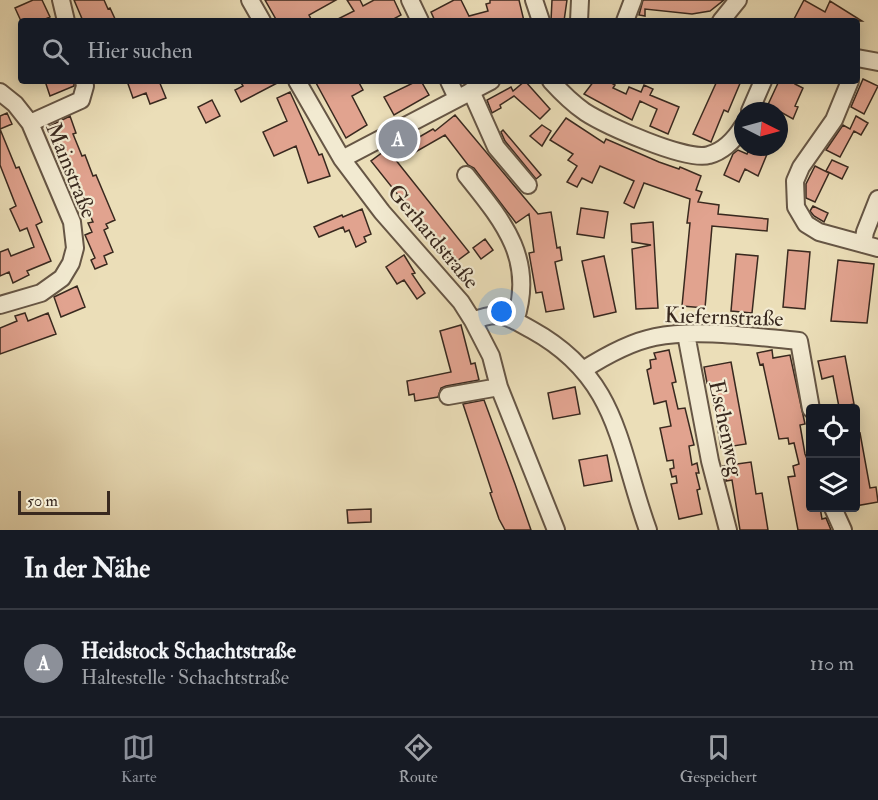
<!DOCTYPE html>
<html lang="de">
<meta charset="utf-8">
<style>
body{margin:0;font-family:"IM FELL Double Pica",serif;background:#20242c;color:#f1f3f6}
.controls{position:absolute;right:18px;bottom:18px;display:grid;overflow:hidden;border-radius:6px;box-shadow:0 3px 15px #0003}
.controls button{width:54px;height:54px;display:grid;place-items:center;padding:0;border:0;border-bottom:2px solid #363941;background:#171b24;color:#f1f3f6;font:30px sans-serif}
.compass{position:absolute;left:734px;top:102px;width:54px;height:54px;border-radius:50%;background:#171b24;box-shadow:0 3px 15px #0003;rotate:96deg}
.scale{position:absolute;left:18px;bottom:15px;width:92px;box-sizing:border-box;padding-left:6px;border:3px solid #39291f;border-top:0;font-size:16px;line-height:21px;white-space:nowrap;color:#39291f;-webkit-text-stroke:4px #f2ead1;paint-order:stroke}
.you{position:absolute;left:502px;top:312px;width:21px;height:21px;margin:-15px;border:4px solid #fff;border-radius:50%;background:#1a73e8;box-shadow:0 0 0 9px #1a73e833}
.badge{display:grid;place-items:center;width:39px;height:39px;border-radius:50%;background:#8c9099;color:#fff;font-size:20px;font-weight:700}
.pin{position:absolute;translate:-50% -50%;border:3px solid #fff;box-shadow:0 2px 6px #0006}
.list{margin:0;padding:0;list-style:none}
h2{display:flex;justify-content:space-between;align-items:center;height:78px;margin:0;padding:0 24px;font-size:26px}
h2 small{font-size:20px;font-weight:400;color:#9ea1a6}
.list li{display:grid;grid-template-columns:39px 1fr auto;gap:18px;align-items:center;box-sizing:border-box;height:108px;padding:0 24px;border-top:2px solid #363941}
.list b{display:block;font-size:22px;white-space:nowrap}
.list p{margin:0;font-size:20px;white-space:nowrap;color:#9ea1a6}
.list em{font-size:20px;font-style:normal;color:#9ea1a6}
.icon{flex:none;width:33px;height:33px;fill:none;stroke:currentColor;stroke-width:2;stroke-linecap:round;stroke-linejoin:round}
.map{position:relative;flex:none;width:878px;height:530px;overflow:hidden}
.search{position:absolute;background:#171b24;box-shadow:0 3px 15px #0003;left:18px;right:18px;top:18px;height:66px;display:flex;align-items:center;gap:15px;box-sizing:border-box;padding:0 21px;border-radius:6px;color:#9ea1a6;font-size:22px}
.sheet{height:186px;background:#171b24}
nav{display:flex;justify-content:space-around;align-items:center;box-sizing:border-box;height:84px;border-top:2px solid #363941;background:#171b24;font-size:16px;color:#9ea1a6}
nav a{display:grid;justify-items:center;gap:3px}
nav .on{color:#8c9099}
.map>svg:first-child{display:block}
.building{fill:#e1a38f;stroke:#39291f;stroke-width:1.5}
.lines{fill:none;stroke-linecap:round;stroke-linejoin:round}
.minor-casing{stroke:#665645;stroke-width:20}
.minor{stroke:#f2ead1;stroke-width:16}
.labels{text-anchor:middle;stroke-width:4.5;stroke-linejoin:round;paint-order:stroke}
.street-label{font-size:22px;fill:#39291f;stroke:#f2ead1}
</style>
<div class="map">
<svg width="878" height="530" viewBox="0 0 878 530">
<rect width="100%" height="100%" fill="#ebdeb8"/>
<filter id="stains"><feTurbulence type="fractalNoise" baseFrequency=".00333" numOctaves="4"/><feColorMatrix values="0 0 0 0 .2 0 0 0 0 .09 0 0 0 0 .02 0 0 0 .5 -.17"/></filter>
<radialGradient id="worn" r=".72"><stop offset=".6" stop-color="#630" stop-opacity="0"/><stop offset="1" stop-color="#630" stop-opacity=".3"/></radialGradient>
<path class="building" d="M33,0H42L50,17L41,21H21L15,8Z
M74,0H104L108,9L110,8L116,21H83Z
M265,0H336L309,15L312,21H277Z
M347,0H360L363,6L374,0H394L401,15L390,21H334L354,11Z
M454,0H461L469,16L488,11L486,4L490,3V0H519L524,21H435L431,12Z
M552,0H567L564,21H551Z
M643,0H724L710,11L692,14L645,9V16L639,15Z
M804,0L825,12L830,1L862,21H793Z
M863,79L878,86L864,114L851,107Z
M45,81H74V86L50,96Z
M127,81H159L166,98L150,104L146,93L133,98Z
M240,81H281L241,102L235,90L243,86Z
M315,81H358L363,90L352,96L367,125L346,138Z
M417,81H421L429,95L394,115L384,97Z
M525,81L550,109L540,119L514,96L500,105L501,108L492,113L487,100L511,87L513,91Z
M594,81H608L615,85L613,88L626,94L629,87L641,92L644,85L653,89L650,95L679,107L668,134L650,126L657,109L640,101L632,120L584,94Z
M717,81H741L728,112L724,110L711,142L693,134Z
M779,81H796L795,84L803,88L795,106L798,107L793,119L779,111H765Z
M290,92L319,155L322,154L330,176L308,183L296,146L274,156L263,132L287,121L277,98Z
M212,100L220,116L206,123L198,107Z
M7,113L12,124L0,129L16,168L19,167L42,222L36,225L51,261L27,271L29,275L13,283L9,272L0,276V252L8,249L11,256L34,247L27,228L20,231L10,209L16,206L0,165V116Z
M455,115L538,214L551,212L557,248L560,247L562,260L555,262L564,309L546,312L542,292L536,293L529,253L534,252L529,214L516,223L474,168L468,165L445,135L412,154L407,144L433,129L435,131Z
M70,116L76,133L73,134L82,156L85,155L93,176L96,175L115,220L106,224L108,228L104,230L113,252L104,256L107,264L95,269L91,260L95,258L85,235L92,232L88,223L93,222L50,126Z
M856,116L868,123L861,135L854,131L840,157L826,150L843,125L850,129Z
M566,118L604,143L606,139L659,162L679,169L680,167L701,176L696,190L702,192L698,202L719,205L718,214L768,219L767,231L712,226L705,308L682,306L690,223H687L690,199L644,183L634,208L624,203L634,181L600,166L592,183L582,178L577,187L567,182L577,166L568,160L573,154L550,140Z
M542,125L551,131L542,146L530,136Z
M503,130L541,175L536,179L505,141L501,132Z
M750,147H770L758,176L745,169L739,182L724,175L733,154L738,150L747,154Z
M387,149L469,252L453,264L371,161Z
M832,160L848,167L842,179L826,171Z
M815,166L829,173L815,202L806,198V184Z
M813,206L828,213L824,222L814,216L810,211Z
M581,208L608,212L604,238L577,234Z
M362,209L371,234L364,237L366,242L356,247L349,230L345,232L343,227L319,237L314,227L342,215L343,217Z
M653,222L658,308L636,309L632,249L651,245L632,242L631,224Z
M485,239L493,250L481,259L473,248Z
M788,250L810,252L805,309L783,307Z
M736,254L758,256L752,313L731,311Z
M404,255L415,273L412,274L425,293L417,299L404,280L397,284L386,267Z
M604,256L616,312L594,317L582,261Z
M838,260L874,264L867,323L831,321Z
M77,286L85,307L61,317L54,297Z
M25,313L28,321L48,313L56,334L0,354V328L17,321L15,316Z
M461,325L471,364L475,363L479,380L446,386L441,388L438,397L415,401L414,394L409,395L407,381L451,372L440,331Z
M669,350L676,382L672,383L678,409L685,408L694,445L689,446L692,465L697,463L699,473H696L700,489L697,490L702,514L679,519L671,484L677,483L676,476L672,477L670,469L674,468L673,460L667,461L660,428L671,426L666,401L654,404L647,370L651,368L650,360L656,359L654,353Z
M772,350L773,358L790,355L805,424L800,425L805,454L808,461H810V507H820L822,519L826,518L831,530H798L788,477L795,476L793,466L799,464L794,443L789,444L788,438L779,439L763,364L760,365L757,353Z
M845,356L854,404L839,407L833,376L822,379L818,361Z
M731,362L746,444L721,448L710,382L707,383L704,367Z
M575,387L580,414L553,419L548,393Z
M484,400L515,484L531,530H505L499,519L490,493L492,492L463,404Z
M860,433L870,488L876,487L878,502L855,506V434Z
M607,455L612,481L584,486L579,460Z
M751,462L756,494L762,493L768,530H740L732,480L726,481V479L723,466Z
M371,509V522L348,523L347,510Z"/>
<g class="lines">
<g class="minor-casing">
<path id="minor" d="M61,0L66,21
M250,0L262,21
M410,0L420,21
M534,0L541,21
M579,21L580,0
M625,21L633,0
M721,21L738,0
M857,58L878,62
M297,81L342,159L382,212L461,302L473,321L491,356L499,387L556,530
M449,81L457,98
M551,81C561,92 572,103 585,112C605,125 687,162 709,155C724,151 735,139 743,126
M850,81L834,120L801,167L795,181L796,207L806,224L819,232L878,248
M471,91L496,147L528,185
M0,92L15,104L30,123L72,222L75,248L71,263L62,278L41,293L0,305
M750,111L763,81
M30,123L81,100L85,86L84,81
M342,159L491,81
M466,175C502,220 536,259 515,321
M863,244L865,232L878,199
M473,321C500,309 508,317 532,330C619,378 618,447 648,530
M686,334L710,461L728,530
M583,370C605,356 630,342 655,337C697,328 755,337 799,341L811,409
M448,396L499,387
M833,508L843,530"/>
</g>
<use href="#minor" class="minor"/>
</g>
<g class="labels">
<g class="street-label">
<text transform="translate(72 170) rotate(68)" y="8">Mainstraße</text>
<text transform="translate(434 236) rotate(50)" y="8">Gerhardstraße</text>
<text transform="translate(724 316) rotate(2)" y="8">Kiefernstraße</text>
<text transform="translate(727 428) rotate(78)" y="8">Eschenweg</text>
</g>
</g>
<rect width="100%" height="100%" filter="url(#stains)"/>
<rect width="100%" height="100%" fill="url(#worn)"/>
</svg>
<div class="controls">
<button><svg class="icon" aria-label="locate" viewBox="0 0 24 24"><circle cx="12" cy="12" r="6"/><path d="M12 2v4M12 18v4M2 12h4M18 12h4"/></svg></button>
<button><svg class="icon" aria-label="layers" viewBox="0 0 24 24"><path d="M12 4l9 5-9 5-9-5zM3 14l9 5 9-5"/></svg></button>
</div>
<svg class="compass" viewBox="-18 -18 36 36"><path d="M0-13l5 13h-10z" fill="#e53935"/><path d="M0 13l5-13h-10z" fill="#9ea1a6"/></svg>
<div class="scale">50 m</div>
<div class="you"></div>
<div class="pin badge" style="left:398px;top:139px">A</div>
<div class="search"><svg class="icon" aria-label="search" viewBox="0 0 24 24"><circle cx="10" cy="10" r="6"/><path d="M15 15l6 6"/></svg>Hier suchen</div>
</div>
<section class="sheet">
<h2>In der Nähe<small></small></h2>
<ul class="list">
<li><span class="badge">A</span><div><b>Heidstock Schachtstraße</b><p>Haltestelle · Schachtstraße</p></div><em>110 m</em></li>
</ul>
</section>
<nav>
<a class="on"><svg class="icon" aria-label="map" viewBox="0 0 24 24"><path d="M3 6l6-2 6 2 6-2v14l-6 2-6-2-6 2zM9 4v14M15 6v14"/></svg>Karte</a>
<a><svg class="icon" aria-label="directions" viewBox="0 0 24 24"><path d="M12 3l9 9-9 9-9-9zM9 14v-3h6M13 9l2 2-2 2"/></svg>Route</a>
<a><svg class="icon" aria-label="saved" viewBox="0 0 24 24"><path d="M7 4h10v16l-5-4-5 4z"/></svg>Gespeichert</a>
</nav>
